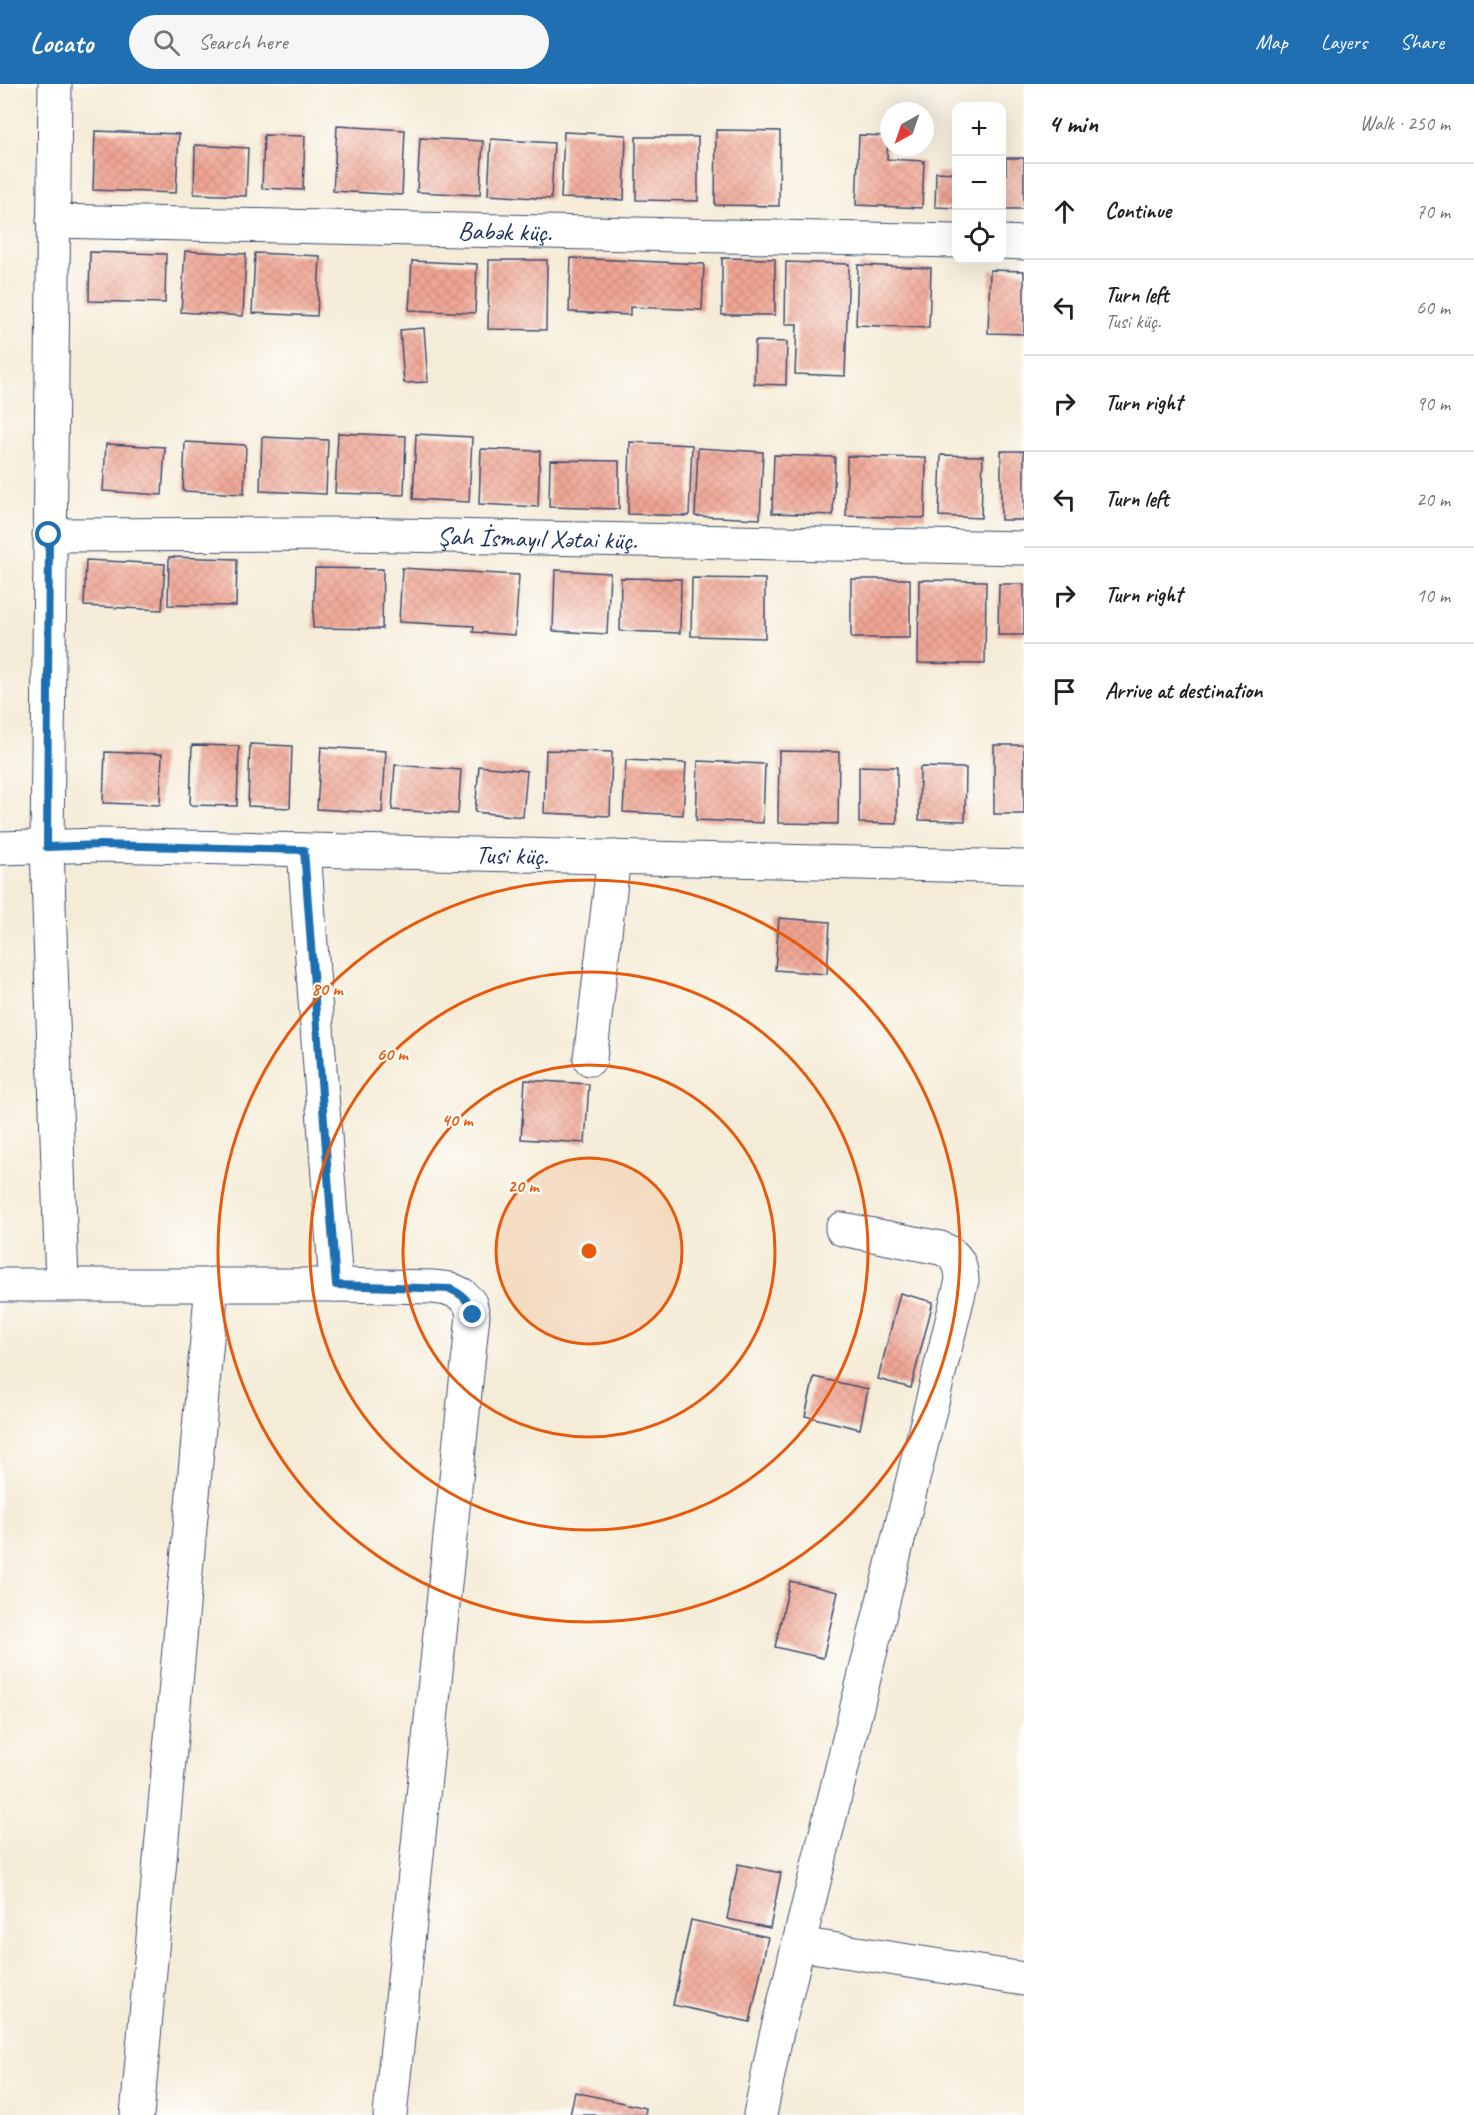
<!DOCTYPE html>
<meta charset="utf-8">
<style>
body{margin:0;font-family:Caveat,sans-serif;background:#f6f6f6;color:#202124}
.controls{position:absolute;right:18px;top:18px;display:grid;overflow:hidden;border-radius:12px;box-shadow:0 6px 24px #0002}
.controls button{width:54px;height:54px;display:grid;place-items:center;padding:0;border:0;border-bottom:2px solid #e0e0e0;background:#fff;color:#202124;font:30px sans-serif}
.compass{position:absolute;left:880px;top:18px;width:54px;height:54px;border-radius:50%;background:#fff;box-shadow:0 6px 24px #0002;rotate:220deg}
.stop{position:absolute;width:18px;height:18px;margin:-14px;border:4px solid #1f6fb2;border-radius:50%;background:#fff}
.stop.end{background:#1f6fb2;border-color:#fff;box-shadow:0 2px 6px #0008}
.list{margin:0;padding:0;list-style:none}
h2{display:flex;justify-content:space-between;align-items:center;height:78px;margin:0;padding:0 24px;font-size:26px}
h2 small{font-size:20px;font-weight:400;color:#757577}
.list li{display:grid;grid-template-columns:39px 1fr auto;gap:18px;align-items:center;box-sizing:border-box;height:96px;padding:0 24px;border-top:2px solid #e0e0e0}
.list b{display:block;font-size:22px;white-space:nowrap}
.list p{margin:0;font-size:20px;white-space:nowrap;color:#757577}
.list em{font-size:20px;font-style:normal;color:#757577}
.icon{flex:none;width:33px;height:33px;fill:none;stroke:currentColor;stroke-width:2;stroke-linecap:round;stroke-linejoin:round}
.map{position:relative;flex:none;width:1024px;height:2031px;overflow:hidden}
header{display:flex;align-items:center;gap:36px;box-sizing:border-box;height:84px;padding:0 30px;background:#1f6fb2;color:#fff}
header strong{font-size:28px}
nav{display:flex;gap:33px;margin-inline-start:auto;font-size:21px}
.search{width:420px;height:54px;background:#f6f6f6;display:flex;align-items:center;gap:15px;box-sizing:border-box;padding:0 21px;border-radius:33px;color:#757577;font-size:22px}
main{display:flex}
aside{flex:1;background:#fff}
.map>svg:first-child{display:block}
.building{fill:url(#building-cross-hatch)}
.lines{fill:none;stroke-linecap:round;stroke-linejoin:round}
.minor-casing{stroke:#3c4b70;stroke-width:35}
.minor{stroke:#fff;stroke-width:33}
.route{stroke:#1f6fb2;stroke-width:8}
.ring{fill:none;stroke:#e8590c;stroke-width:3}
.labels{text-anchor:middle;stroke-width:4.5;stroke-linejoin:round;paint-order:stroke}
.street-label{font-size:26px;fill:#1b2f5e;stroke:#fdfcf7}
.centre{fill:#e8590c;stroke:#fdfcf7;stroke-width:3}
.ring-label{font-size:18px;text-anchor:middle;font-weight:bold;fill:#e8590c;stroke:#fdfcf7;stroke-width:4.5;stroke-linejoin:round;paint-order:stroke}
</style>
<header>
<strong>Locato</strong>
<div class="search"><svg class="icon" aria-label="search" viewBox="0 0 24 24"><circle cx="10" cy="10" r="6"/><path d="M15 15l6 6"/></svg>Search here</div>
<nav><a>Map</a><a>Layers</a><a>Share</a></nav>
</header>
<main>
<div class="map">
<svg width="1024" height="2031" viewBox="0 0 1024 2031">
<defs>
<pattern id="building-cross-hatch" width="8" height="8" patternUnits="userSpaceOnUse" patternTransform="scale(1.5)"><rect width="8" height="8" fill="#f0a593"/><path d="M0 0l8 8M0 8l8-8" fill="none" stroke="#cd8e81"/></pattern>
</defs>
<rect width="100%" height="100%" fill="#fdfcf7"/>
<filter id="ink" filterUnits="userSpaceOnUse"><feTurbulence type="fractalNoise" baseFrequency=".0167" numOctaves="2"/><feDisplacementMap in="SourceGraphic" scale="12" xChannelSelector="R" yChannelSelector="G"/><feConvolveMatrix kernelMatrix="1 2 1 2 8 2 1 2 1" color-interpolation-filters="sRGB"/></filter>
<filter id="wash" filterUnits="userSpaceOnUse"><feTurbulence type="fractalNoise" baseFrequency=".008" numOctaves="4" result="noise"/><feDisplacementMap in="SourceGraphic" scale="24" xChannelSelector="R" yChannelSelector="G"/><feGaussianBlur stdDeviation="1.35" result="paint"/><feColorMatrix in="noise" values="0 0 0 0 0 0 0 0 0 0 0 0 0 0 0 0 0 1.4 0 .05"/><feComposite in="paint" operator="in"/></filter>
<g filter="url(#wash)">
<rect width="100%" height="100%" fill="#f5ecd8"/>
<g id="blocks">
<path class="building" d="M337,42L405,46L402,111L333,107Z
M716,46L780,47L779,122L715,121Z
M95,47L179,50L176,109L93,106Z
M564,48L626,51L624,116L561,114Z
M264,51L305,52L303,106L262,104Z
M859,51L888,52L887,75L924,77L922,124L856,121Z
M636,53H698V117L636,116Z
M420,54L483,57L480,111L417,108Z
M491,55L554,59L551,115L488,111Z
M195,61L248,64L246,112L194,110Z
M1006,74H1024V125H1002V90H1006Z
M936,88L956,89V124L935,123Z
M185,167L246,170L243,232L181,228Z
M90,168L166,170L165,219L89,217Z
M255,169L320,172L317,232L252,229Z
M571,174L704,180L702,226L630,223V231L569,228Z
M722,174L775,175V231H722Z
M489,176H547L546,246L488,245Z
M412,177L477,180L475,229L409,226Z
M786,178L849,180L845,292L795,290L797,240H785Z
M858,181L931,184L929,244L856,241Z
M990,186L1024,187V250L988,249Z
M424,244L428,298L404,299L400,246Z
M755,257L787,258L786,301L754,300Z
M338,349L406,352L404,411L335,409Z
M416,350L472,353L469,418L413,415Z
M262,353L328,356L326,410L260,407Z
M185,358L246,361L244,410L183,407Z
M630,358L692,361L689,432L628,430Z
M106,360L165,363L162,411L103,407Z
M698,364L763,368L760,435L695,432Z
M481,365L540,367L538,423L479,420Z
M1001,367H1024V436H1001Z
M774,371L835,373L833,431L772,429Z
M941,371L983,372L981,434L939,432Z
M847,372L926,374L925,434L846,432Z
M550,376L619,377V425L549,423Z
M169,473L237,475L236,522L168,521Z
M86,476L165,480L162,526L84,522Z
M315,484L383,485L382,545L313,544Z
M402,484L519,491L515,551L473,548L474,542L399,538Z
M555,486L610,489L607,550L553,547Z
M621,494L681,495L680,549L620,547Z
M692,494L765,495V554L691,552Z
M851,495H910V554H851Z
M919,496L986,497L985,580L918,579Z
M999,500H1024V551H998Z
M250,660L292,662L290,724L248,722Z
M192,661L239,662L237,722L190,721Z
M994,661H1024V730H994Z
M321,663L386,667L382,729L317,725Z
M546,666L612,668L610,732L544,729Z
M779,667L839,668L838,740L778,739Z
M105,668L162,670L160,721L103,719Z
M626,676L686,679L683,731L623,728Z
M698,677L765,680L763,739L696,736Z
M395,681L461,686L458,730L392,726Z
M479,682L527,687L523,733L475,728Z
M859,682L897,683V740L859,739Z
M920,683L966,684L965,737L919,736Z
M779,834L830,838L827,890L775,886Z
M525,996L589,1000L585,1059L521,1055Z
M900,1209L933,1218L911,1304L878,1295Z
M814,1293L868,1305L860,1345L805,1332Z
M790,1497L838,1508L823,1574L775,1563Z
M738,1780L781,1789L770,1844L727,1835Z
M691,1836L768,1853L750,1938L673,1921Z
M575,2008L646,2024L645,2031H570Z"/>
</g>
</g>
<g filter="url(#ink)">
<use href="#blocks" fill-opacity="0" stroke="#3c4b70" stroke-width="1.5"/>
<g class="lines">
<g class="minor-casing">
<g id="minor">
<path d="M55,0L47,763L62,1199"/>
<path id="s1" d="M53,137L956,157"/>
<path d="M1002,158L1024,159"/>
<path id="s2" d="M49,451L350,450L1024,464"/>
<path id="s3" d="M0,764L101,761L1024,783"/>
<path d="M304,766L336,1201"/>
<path d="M590,975L614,773"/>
<path d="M0,1201H336L433,1203L450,1205L461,1210L470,1219L473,1231L390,2031"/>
<path d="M799,1860L1024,1895"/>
<path d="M137,2031L212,1200"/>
<path d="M760,2031L775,1956L962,1196C961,1179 957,1170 940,1164L842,1145"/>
</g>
</g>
<use href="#minor" class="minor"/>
</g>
</g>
<g class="lines" filter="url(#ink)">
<path class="route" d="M49,451L47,763L101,761L304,766L336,1201L450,1205C464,1211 469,1217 473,1231"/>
</g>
<circle cx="589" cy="1167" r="93" fill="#e8590c" fill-opacity=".12"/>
<g class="ring">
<circle cx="589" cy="1167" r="93"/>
<circle cx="589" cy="1167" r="186"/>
<circle cx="589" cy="1167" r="279"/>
<circle cx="589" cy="1167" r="371"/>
</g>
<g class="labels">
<g class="street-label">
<text dy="9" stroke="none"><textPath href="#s1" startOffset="452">Babək küç.</textPath></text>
<text dy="9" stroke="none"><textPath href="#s2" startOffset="488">Şah İsmayıl Xətai küç.</textPath></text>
<text dy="9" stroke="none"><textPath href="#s3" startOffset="512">Tusi küç.</textPath></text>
</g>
</g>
<circle cx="589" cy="1167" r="9" class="centre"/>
<g class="ring-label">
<text x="327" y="911">80 m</text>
<text x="392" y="976">60 m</text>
<text x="457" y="1042">40 m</text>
<text x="523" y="1108">20 m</text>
</g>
</svg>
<div class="controls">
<button>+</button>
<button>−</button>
<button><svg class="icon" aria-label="locate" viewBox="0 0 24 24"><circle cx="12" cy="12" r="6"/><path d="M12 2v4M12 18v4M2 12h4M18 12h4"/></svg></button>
</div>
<svg class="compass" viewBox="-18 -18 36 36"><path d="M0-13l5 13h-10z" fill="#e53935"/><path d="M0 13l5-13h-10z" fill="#757577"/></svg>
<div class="stop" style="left:49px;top:451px"></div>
<div class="stop end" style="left:473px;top:1231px"></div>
</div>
<aside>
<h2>4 min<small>Walk · 250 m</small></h2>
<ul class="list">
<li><svg class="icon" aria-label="ahead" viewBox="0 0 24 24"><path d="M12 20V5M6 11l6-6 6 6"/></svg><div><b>Continue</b></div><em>70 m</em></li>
<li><svg class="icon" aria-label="left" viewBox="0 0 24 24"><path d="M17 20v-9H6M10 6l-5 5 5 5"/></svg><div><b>Turn left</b><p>Tusi küç.</p></div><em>60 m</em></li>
<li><svg class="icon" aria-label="right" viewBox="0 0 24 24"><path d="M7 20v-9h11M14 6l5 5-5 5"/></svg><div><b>Turn right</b></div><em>90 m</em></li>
<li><svg class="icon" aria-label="left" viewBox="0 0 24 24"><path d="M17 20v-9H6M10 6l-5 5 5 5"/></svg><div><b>Turn left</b></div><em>20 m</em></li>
<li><svg class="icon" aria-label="right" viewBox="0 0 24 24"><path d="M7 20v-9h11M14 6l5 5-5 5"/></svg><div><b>Turn right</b></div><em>10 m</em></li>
<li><svg class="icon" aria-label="arrive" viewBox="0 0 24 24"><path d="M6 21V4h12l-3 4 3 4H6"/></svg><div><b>Arrive at destination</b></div></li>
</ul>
</aside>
</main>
